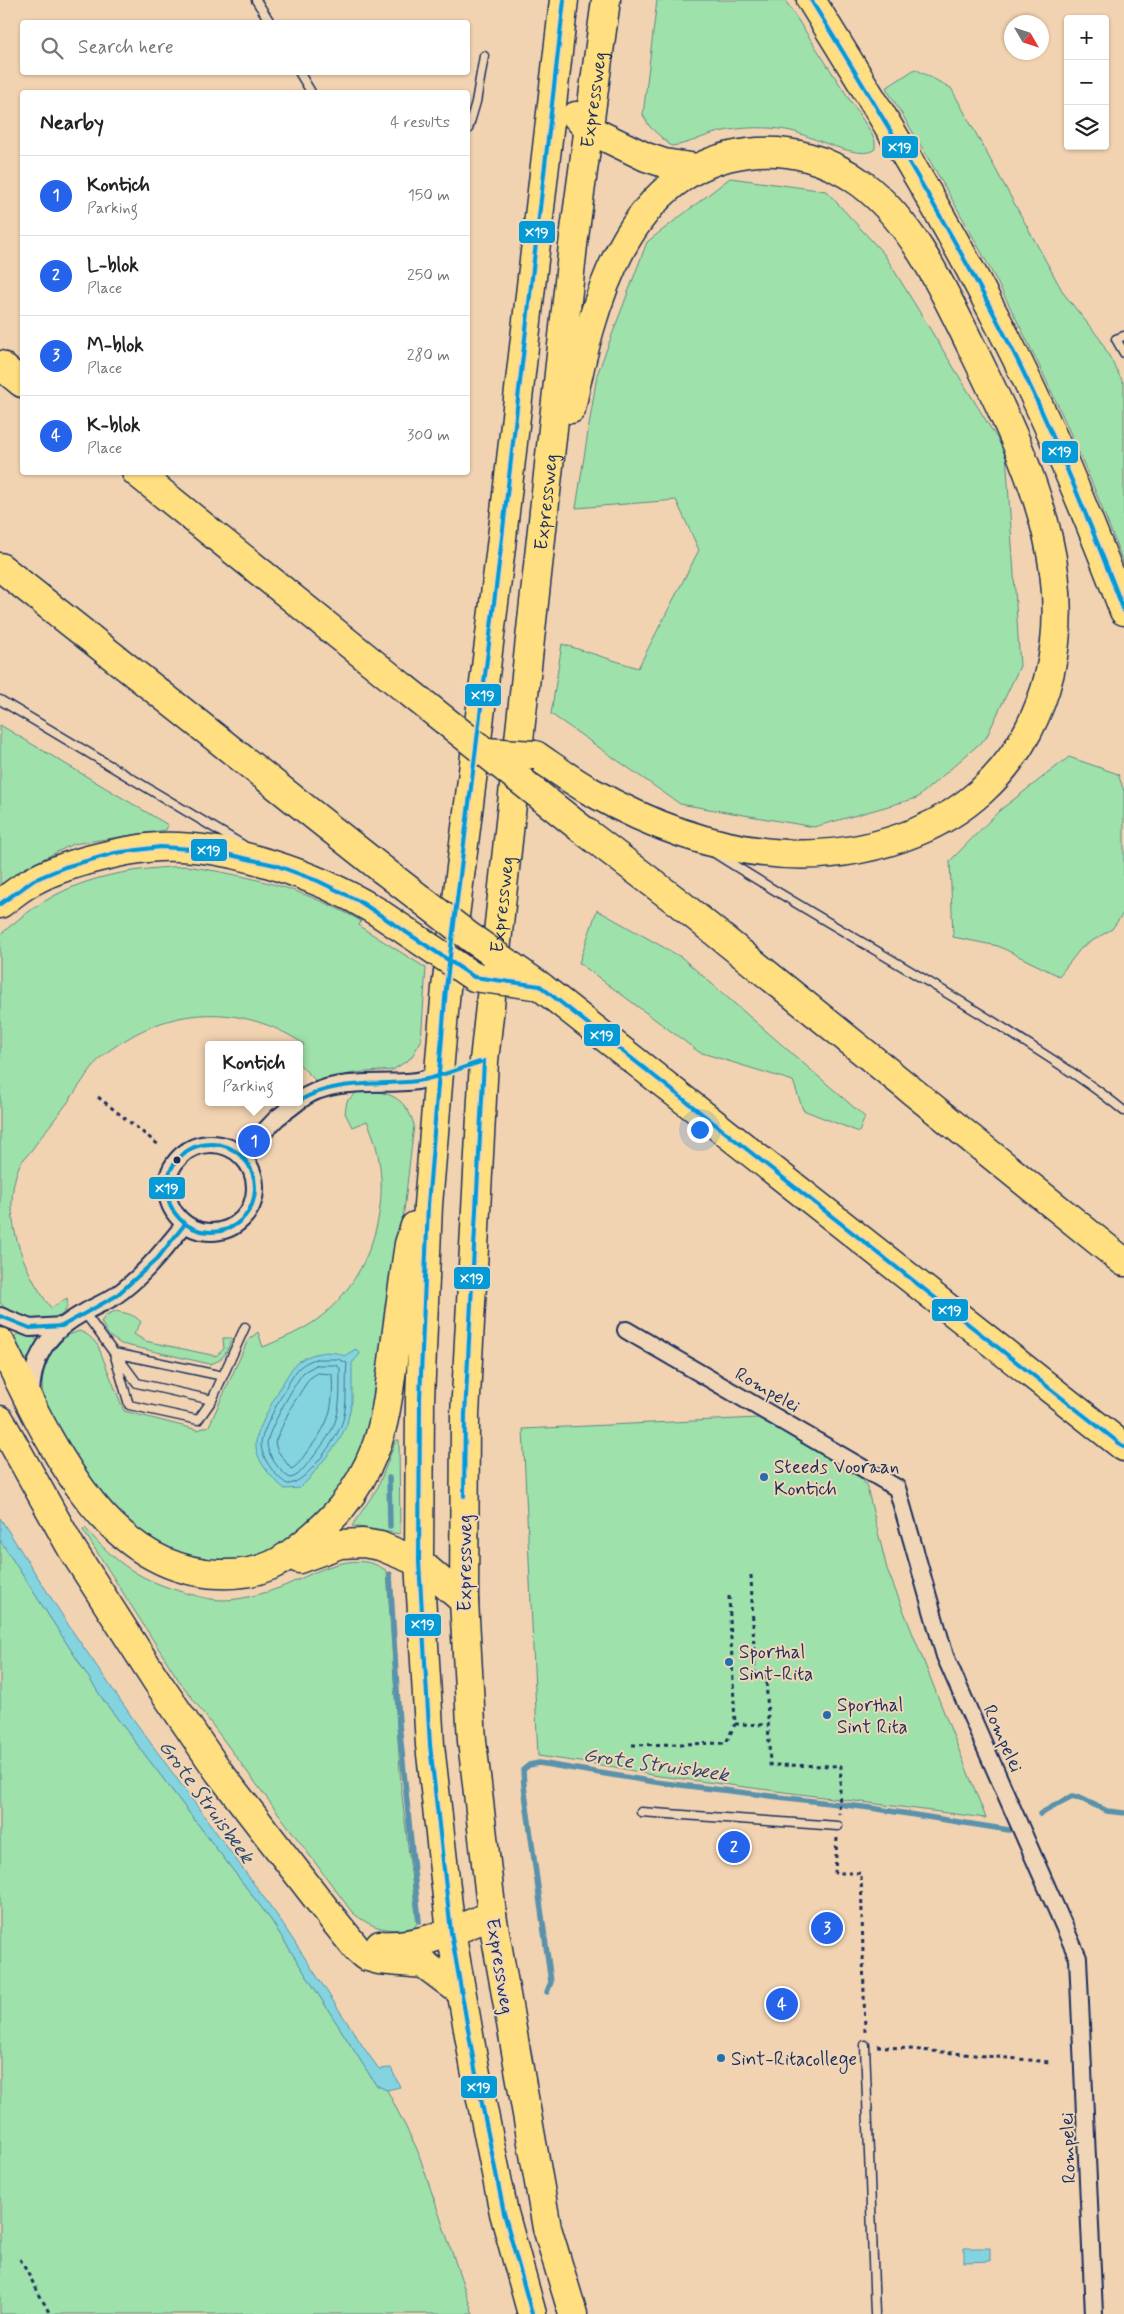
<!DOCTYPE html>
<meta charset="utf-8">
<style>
body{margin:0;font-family:Mynerve,sans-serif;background:#f2f2f2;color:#222}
.controls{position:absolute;right:15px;top:15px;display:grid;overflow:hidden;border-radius:5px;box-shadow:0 1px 4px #0004}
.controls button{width:45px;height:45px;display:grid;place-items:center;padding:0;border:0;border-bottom:1px solid #e0e0e0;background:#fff;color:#222;font:25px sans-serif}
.compass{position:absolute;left:1004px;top:15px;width:45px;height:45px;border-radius:50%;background:#fff;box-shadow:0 1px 4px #0004;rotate:129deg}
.you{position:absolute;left:699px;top:1129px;width:18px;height:18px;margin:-12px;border:4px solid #fff;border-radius:50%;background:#1a73e8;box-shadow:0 0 0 8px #1a73e833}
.badge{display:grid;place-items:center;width:32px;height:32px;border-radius:50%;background:#2563eb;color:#fff;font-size:16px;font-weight:700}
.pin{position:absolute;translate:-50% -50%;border:2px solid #fff;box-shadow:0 1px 5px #0006}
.popup{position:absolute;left:205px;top:1041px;width:98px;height:65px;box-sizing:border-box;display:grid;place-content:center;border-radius:5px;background:#fff;filter:drop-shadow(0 1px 4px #0005);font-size:16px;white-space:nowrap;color:#767676}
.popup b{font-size:19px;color:#222}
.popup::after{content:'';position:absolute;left:50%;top:100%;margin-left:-10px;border:10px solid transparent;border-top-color:#fff}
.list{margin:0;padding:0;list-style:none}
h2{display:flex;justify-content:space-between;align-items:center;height:65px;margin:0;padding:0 20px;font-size:21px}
h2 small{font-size:16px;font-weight:400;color:#767676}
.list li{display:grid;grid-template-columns:32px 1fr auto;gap:15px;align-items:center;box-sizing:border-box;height:80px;padding:0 20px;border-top:1px solid #e0e0e0}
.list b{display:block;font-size:19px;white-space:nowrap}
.list p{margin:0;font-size:16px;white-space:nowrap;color:#767676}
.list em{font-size:16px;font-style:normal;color:#767676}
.icon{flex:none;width:28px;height:28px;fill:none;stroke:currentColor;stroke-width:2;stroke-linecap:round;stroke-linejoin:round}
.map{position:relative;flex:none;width:1124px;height:2314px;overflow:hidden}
.search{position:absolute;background:#fff;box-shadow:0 1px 4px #0004;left:20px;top:20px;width:450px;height:55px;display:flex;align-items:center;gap:12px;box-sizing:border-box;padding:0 18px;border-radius:5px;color:#767676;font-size:19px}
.panel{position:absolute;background:#fff;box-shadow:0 1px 4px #0004;left:20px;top:90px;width:450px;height:385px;border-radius:5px}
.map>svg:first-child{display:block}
.green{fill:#9fe1ab;stroke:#5d8884}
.water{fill:#84d4e0;stroke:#5a92ac}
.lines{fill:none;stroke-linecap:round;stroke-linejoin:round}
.shore{stroke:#457192;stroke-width:1}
.stream{stroke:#5a92ac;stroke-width:5.5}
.lane-casing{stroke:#1b2f5e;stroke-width:11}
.street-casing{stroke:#1b2f5e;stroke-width:20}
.highway-casing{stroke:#1b2f5e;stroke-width:31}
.path{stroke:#1b2f5e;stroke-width:3;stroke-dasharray:4 4;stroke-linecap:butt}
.lane{stroke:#f0d6b7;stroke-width:8}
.street{stroke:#f0d6b7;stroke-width:16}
.highway{stroke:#ffdf80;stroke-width:28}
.highway-bridge-casing{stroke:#1b2f5e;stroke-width:31;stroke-linecap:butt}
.highway-bridge{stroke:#ffdf80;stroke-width:28}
.bus-1-casing{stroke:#f0d6b7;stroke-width:8}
.bus-1{stroke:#039ad5;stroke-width:4}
.bus-dot{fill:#1b2f5e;stroke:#f0d6b7;stroke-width:2}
.poi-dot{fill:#1f6fb2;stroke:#f0d6b7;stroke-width:2}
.labels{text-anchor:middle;stroke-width:4;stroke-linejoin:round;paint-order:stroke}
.street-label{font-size:19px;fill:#1b2f5e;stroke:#f0d6b7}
.poi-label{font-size:19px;fill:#1b2f5e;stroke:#f0d6b7;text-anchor:start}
.water-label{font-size:20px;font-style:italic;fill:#2b4872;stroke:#f0d6b7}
.line-badge{stroke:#f0d6b7;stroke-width:2}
.badge-label{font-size:14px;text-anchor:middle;font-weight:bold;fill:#fff}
</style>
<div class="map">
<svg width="1124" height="2314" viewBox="0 0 1124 2314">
<rect width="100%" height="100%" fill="#f1d3b1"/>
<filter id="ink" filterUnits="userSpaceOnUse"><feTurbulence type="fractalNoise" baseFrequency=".02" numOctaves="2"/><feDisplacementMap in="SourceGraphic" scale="10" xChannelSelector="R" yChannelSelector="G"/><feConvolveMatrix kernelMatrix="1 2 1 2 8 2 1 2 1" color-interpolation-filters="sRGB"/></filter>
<g filter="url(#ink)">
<path class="green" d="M657,0H785L870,131L875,141V149C861,162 809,135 791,131C770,126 741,127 719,132C702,136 690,144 671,146L650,127L643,115Z
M915,69L951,88L1064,294L1100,339L1124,384V565C1062,397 980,240 886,88Z
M730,178L826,191L884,254L1006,453L1020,666L986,738L917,798L814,827L680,804L551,714L562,644L638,668L699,550L676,500L576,508L597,375L647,242Z
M0,725L168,825L166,830L73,844L27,867L0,885Z
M1069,757L1118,774L1124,791V912L1112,929L1082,947L1059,976L998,946L953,937L950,861L1000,810Z
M187,866C254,877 302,888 361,921L359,926L426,968L421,1041L411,1058L393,1070L353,1073L317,1082L299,1064V1052L304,1044C251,1009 189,1004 132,1036C122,1042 110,1049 101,1057C88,1071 77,1090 65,1106C54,1120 43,1134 33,1148C29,1154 22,1160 19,1166C0,1214 22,1269 51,1308L67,1298C72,1325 31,1323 16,1315C10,1312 4,1307 0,1303V935C59,881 110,870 187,866Z
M597,910L681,957L865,1117L859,1132L803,1110L793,1081L699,1052L579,963Z
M357,1092C385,1089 406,1096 414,1125L396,1280L373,1429L328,1515L260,1558L217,1563L165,1550L128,1523L97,1491L57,1426L44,1400L42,1387L43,1373L51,1353L66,1336L79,1331C88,1334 92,1338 98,1346L124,1411L198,1430L209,1426L248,1340L258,1332L263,1347C284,1338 305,1330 323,1315C378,1268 397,1186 367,1121L352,1127L345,1113L347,1101Z
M115,1311C125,1313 134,1314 141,1322L134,1334L145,1341L216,1356L224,1349L223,1338H232C227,1351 225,1360 210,1364L121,1344L109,1336L101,1322L106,1315Z
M18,1333L32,1336L38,1341L29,1359H23L13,1339Z
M758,1418L857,1471L867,1487L887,1569L986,1818L652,1775L615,1767L538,1756L523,1429Z
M396,1440H399L400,1534L352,1526L378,1487Z
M85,1528C117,1564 139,1580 186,1593C198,1596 210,1600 223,1600C241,1600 262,1594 279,1588C311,1576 353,1546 387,1571L401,1787L417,1923L415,1927C390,1933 372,1929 352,1912L178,1679L83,1530Z
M0,1540L104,1701L271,1920L371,2077L376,2085L387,2090L417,2149L473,2314H0Z"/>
<path class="water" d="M356,1349L360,1354L352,1363V1401L347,1424L339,1441L308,1480L300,1488L285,1489C272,1479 254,1459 256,1441C257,1429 288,1370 297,1363C308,1354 330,1348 344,1356Z
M0,1518L71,1629L136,1723L276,1914L366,2051L379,2069L391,2068L400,2087L387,2090L376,2085L371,2077L271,1920L104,1701L0,1540Z
M964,2248H990V2261L964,2262Z"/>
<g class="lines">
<path class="shore" d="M316,1359H338L347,1363C345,1382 348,1401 343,1420C339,1436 305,1486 287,1484C275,1476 261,1458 261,1443C261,1432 291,1376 299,1368C303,1364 311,1360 316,1359Z
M316,1365H336L340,1368C340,1415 340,1424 310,1461C304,1467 299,1477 290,1478C280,1472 267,1455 267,1443C268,1431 295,1383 303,1373C306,1370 312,1368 316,1365Z
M318,1373L332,1374C334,1410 329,1425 306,1453C302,1459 297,1467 291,1469L277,1450L275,1442L291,1407L309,1379Z"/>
<path class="stream" d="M389,1478L390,1526
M390,1574L399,1723L419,1921
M1040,1814L1072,1796L1080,1798L1107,1811L1124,1813
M547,1992L551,1982L524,1786L523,1770L529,1765L539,1763L655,1782L871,1808L1009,1830"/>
<g class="lane-casing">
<path id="lane" d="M256,0L270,22
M299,72L311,92
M468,129L476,102L484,56
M1124,336L1116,339L1124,353
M0,700L243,845
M716,854C812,915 913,970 1008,1031C1048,1057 1088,1081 1124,1111
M84,1312L114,1353L223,1376
M114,1353L129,1405L198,1420L212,1400L245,1327
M117,1356L137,1383L212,1400
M641,1812L838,1826
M865,2045L875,2314"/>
</g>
<g class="street-casing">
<path id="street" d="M299,1101C331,1076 380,1086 417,1081C424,1080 432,1076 439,1073
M167 1188a44 44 0 1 1 88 0a44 44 0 1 1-88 0Z
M242,1155L277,1118L298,1102
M0,1316L30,1328L62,1326
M626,1330L897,1488L945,1656L1078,1958L1094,2314
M31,1398C31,1356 49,1331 85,1312C95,1306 106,1302 115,1296C143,1277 164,1249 185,1224"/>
</g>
<g class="highway-casing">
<g id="highway">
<path d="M811,0C877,106 942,213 999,324C1047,416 1087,513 1124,611"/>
<path d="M576,116L588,129L646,157L664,163L697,168"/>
<path d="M0,365L22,383"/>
<path d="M136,472L404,688"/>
<path d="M0,567L383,870"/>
<path d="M535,755C553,767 571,780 590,791C691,848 804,878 916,832C965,812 1004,777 1028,731C1095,603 1032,470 974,352C945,294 916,225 862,184C829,159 789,148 748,153C626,168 591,308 571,409"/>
<path d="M583,830L679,903L1124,1262"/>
<path d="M0,904C11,896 22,886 35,880C51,871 70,865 88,860C111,854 135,848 159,847C229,844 317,875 376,911"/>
<path d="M540,986L1124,1447"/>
<path d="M0,1342C45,1431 100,1570 218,1574C244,1575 268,1571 289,1555C331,1524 357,1496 376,1447C386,1420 389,1390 393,1361C398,1322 403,1283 409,1244L415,1226"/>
<path d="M0,1420L72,1549L156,1680L219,1772L336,1923L357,1949L365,1956L379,1960L424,1964L460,1991"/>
<path d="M299,1559L340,1544L363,1543L380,1546L419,1562L464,1601"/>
<path d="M380,1945C420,1948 455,1930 492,1915"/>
<path d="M532,2314L504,2213L475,2069L451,1932L430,1745L419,1562L420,1399L428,1205L446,988L500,555L564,0"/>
<path id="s1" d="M573,2314L547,2228L492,1915L472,1741L464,1601L465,1415L484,1061L573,245L606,0"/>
</g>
</g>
<path class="path" d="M98,1097L160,1146
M751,1575L755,1674L766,1673L770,1765L841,1766L839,1814
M729,1596L735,1724L768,1725
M632,1745L726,1743L735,1724
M837,1838L835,1873H861L865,2033
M877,2046L1051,2062
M20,2259L50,2314"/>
<use href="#lane" class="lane"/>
<use href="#street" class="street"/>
<use href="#highway" class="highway"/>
<g class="highway-bridge-casing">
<path id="highway-bridge" d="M404,688L583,830
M485,752L535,755
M383,870L470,937L540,986
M376,911L474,977L534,985"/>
</g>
<use href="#highway-bridge" class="highway-bridge"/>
<g class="bus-1-casing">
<path id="bus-1" d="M811,0C883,117 954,234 1016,357C1057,440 1091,525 1124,611
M0,904L34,880L65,867L115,853L160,847L208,850L275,865L318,881L359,901L474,977L540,986L1124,1447
M299,1101C334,1079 377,1086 417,1081C438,1078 460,1068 480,1062
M167 1188a44 44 0 1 1 88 0a44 44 0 1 1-88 0Z
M0,1316L30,1328L62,1326L116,1296L157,1259L185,1224
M464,1496L465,1415L484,1061
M532,2314L504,2213L475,2069L451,1932L430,1745L419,1562L420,1399L428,1205L446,988L500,555L564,0"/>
</g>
<use href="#bus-1" class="bus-1"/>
</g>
</g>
<circle class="bus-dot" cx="177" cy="1160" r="4.5"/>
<g class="poi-dot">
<circle cx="764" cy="1477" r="5"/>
<circle cx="729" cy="1662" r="5"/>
<circle cx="827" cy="1715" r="5"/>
<circle cx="721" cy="2058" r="5"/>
</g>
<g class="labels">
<g class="street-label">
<text dy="7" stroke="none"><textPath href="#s1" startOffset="2231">Expressweg</textPath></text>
<text dy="7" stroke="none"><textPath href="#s1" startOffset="1826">Expressweg</textPath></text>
<text dy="7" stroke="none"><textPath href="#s1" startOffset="1421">Expressweg</textPath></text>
<text transform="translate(768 1389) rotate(30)" y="7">Rompelei</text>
<text transform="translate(464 1563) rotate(-90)" y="7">Expressweg</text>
<text transform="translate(1004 1738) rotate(66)" y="7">Rompelei</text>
<text transform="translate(501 1966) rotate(81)" y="7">Expressweg</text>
<text transform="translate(1067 2148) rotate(-92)" y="7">Rompelei</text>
</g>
<g class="poi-label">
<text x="774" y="1473">Steeds Vooraan<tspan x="774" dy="22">Kontich</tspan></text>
<text x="739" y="1658">Sporthal<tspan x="739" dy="22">Sint-Rita</tspan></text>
<text x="837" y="1711">Sporthal<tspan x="837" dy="22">Sint Rita</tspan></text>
<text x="731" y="2065">Sint-Ritacollege</text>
</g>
<g class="water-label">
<text transform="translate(656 1764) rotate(8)" y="7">Grote Struisbeek</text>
<text transform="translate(207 1801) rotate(54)" y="7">Grote Struisbeek</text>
</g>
</g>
<g class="line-badge">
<rect x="881" y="135" width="38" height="24" rx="5" fill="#039ad5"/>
<rect x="518" y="220" width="38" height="24" rx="5" fill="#039ad5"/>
<rect x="1041" y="440" width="38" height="24" rx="5" fill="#039ad5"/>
<rect x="464" y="683" width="38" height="24" rx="5" fill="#039ad5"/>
<rect x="190" y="838" width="38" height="24" rx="5" fill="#039ad5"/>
<rect x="583" y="1023" width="38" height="24" rx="5" fill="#039ad5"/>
<rect x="148" y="1176" width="38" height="24" rx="5" fill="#039ad5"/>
<rect x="453" y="1266" width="38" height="24" rx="5" fill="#039ad5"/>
<rect x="931" y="1298" width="38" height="24" rx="5" fill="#039ad5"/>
<rect x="404" y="1613" width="38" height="24" rx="5" fill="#039ad5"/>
<rect x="460" y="2075" width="38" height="24" rx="5" fill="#039ad5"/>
</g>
<g class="badge-label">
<text x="900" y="152">X19</text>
<text x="537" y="237">X19</text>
<text x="1060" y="456">X19</text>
<text x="483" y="700">X19</text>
<text x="209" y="855">X19</text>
<text x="602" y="1040">X19</text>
<text x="167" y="1193">X19</text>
<text x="472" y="1283">X19</text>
<text x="950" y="1315">X19</text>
<text x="423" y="1629">X19</text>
<text x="479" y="2092">X19</text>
</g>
</svg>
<div class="controls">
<button>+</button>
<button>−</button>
<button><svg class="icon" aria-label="layers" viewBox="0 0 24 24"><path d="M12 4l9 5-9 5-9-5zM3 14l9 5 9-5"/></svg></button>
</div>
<svg class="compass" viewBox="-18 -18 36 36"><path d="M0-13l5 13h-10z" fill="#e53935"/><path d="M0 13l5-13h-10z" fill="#767676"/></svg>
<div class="you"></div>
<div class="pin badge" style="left:254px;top:1141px">1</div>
<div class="popup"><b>Kontich</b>Parking</div>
<div class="pin badge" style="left:734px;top:1847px">2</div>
<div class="pin badge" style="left:827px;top:1928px">3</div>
<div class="pin badge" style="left:782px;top:2004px">4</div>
<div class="search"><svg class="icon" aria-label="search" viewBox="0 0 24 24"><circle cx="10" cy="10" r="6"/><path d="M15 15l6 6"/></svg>Search here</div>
<section class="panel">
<h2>Nearby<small>4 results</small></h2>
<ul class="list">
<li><span class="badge">1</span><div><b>Kontich</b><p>Parking</p></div><em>150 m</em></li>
<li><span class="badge">2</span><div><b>L-blok</b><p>Place</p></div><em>250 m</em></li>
<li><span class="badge">3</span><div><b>M-blok</b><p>Place</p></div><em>280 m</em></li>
<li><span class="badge">4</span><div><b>K-blok</b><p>Place</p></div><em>300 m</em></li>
</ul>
</section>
</div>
